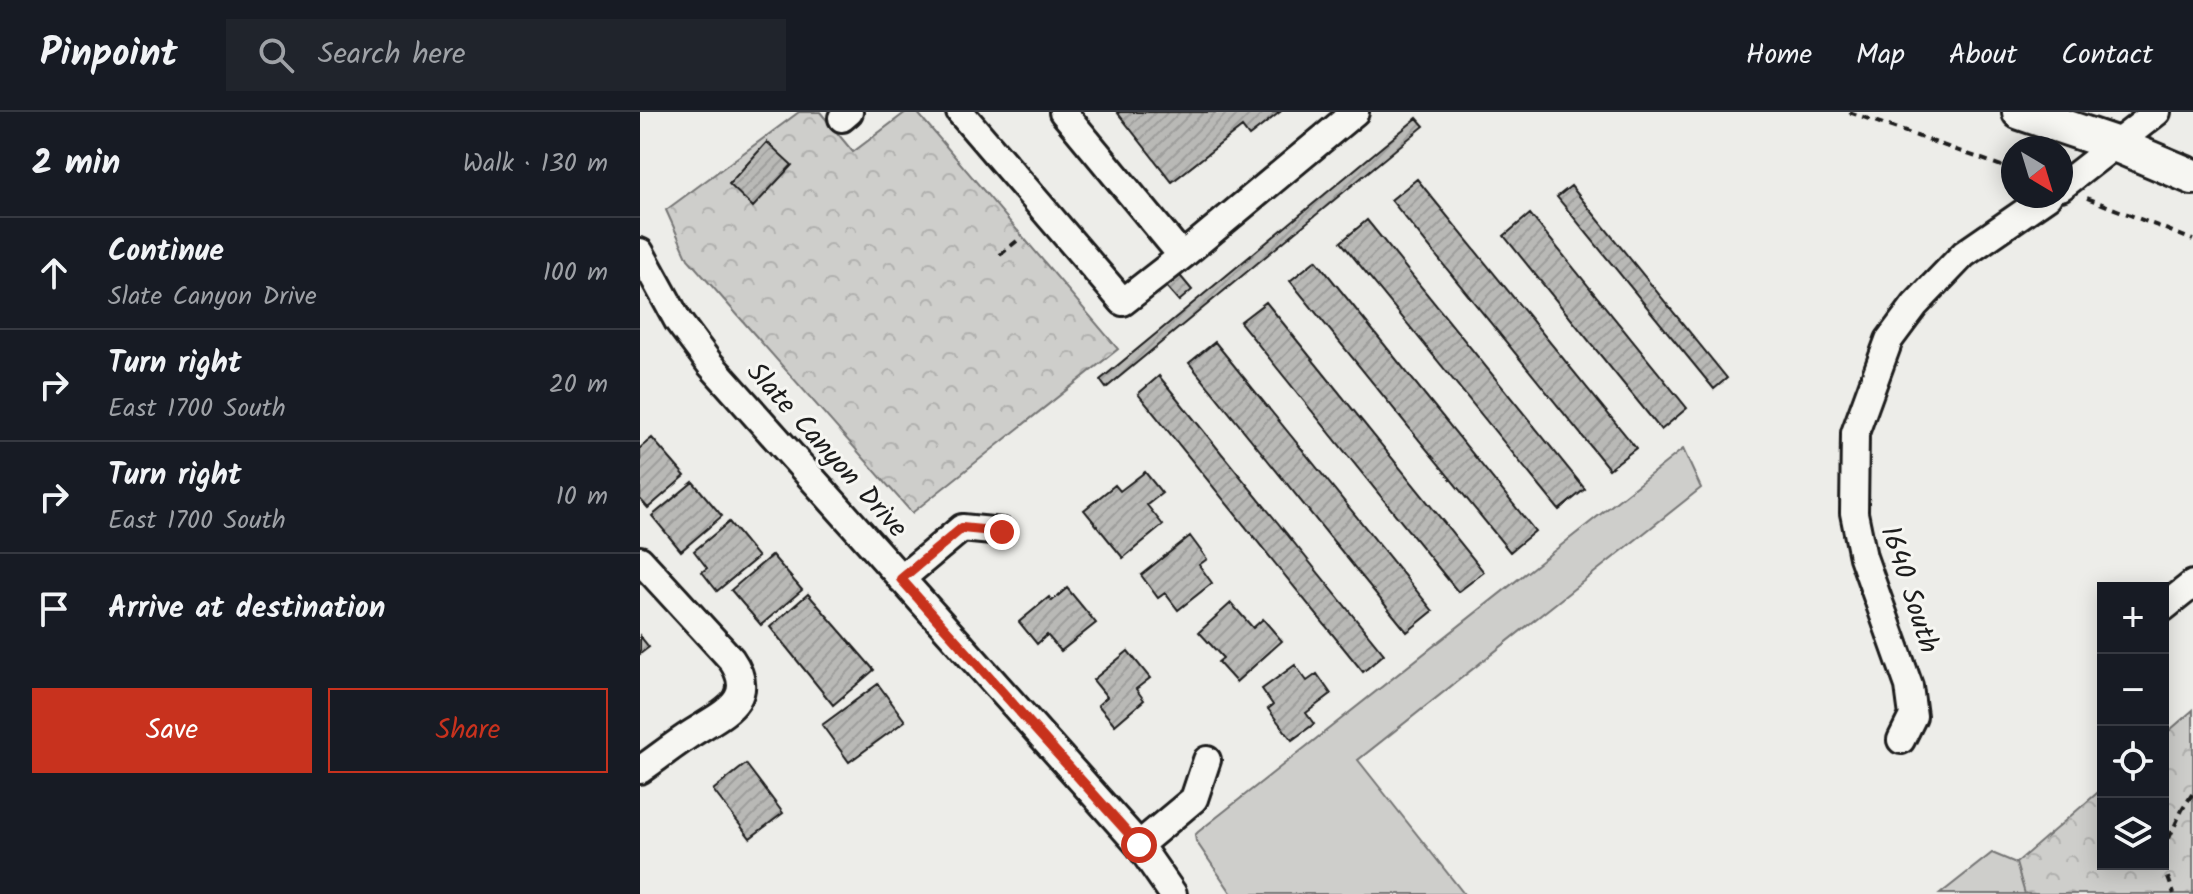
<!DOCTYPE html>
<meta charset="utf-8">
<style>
body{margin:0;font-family:Kalam,sans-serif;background:#20242c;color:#f1f3f6}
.controls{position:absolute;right:24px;bottom:24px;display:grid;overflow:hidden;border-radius:0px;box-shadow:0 4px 20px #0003}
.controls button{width:72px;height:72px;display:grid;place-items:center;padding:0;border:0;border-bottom:2px solid #363941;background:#171b24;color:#f1f3f6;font:40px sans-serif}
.compass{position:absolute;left:1361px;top:24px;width:72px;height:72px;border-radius:50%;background:#171b24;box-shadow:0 4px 20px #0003;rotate:142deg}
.stop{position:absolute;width:24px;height:24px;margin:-18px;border:6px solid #c8321e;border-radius:50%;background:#fff}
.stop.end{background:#c8321e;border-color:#fff;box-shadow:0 2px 8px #0008}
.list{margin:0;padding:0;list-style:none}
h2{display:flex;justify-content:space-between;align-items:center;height:104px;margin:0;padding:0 32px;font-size:34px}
h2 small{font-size:26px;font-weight:400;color:#9ea1a6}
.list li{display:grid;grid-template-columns:52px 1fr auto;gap:24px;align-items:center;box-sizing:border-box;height:112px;padding:0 32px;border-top:2px solid #363941}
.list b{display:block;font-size:30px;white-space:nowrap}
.list p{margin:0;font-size:26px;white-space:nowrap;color:#9ea1a6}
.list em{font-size:26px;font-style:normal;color:#9ea1a6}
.actions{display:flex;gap:16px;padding:24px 32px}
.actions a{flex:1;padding:18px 0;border:2px solid #c8321e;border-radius:0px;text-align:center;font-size:28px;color:#c8321e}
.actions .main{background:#c8321e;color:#fff}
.icon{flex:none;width:44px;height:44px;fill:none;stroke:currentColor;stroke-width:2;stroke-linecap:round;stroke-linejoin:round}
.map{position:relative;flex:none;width:1553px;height:782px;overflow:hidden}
header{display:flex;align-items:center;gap:48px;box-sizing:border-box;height:112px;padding:0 40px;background:#171b24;border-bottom:2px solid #363941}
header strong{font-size:38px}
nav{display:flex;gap:44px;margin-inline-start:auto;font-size:28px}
.search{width:560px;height:72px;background:#20242c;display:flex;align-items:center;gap:20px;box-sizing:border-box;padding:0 28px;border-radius:0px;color:#9ea1a6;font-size:30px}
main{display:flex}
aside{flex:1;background:#171b24}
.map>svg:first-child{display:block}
.green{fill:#cececb;stroke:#757574;stroke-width:2}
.park{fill:url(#park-crowns);stroke:#757574;stroke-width:2}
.building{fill:url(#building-hatch);stroke:#1c1c1c;stroke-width:2}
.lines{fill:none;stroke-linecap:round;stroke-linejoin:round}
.minor-casing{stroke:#1c1c1c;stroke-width:32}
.major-casing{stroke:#1c1c1c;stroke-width:40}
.path{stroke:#1c1c1c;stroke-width:4;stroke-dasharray:8 6;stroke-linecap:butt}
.minor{stroke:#f6f6f2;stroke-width:26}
.major{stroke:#f6f6f2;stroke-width:34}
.route{stroke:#c8321e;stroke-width:10}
.labels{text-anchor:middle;stroke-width:6;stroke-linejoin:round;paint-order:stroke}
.street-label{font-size:28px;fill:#1c1c1c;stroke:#f6f6f2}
</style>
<header>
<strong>Pinpoint</strong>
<div class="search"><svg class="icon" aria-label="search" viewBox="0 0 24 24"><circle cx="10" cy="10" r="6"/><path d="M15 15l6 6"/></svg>Search here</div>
<nav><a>Home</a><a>Map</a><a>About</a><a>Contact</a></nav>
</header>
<main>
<aside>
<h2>2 min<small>Walk · 130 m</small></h2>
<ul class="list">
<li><svg class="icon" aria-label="ahead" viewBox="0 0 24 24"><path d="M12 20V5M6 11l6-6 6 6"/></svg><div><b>Continue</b><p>Slate Canyon Drive</p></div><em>100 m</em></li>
<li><svg class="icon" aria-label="right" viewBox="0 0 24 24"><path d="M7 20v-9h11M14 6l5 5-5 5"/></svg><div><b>Turn right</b><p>East 1700 South</p></div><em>20 m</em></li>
<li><svg class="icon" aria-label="right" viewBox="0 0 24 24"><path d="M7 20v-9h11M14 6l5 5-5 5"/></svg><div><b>Turn right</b><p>East 1700 South</p></div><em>10 m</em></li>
<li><svg class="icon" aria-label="arrive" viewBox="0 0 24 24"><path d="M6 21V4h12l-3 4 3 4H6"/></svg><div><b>Arrive at destination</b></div></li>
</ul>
<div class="actions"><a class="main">Save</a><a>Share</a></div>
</aside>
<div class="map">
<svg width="1553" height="782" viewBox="0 0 1553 782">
<defs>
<pattern id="park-crowns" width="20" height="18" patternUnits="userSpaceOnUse" patternTransform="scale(2)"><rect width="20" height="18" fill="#cececb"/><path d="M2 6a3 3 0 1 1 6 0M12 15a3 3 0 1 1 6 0" fill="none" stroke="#b0b0ae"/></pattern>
<pattern id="building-hatch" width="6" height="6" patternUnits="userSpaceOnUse" patternTransform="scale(2)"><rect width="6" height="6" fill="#b9b9b6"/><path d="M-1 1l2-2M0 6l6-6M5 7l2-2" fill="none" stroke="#9e9e9c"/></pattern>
</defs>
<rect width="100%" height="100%" fill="#edede9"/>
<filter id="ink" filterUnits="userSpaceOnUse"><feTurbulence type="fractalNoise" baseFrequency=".0125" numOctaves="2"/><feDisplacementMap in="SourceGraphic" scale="16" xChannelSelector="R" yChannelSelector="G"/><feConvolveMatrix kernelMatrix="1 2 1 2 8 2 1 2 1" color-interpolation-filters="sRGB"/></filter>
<g filter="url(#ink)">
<path class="green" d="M1043,337L1061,376L718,648L824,782H592L556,729L555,723L558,720Z
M1352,741L1393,758L1399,782H1300Z"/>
<path class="park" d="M159,0H180L213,40L266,0H277L478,237L272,401L48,147L26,98Z
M1553,598V782H1385L1376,751L1463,676V752H1523V624Z"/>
<path class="building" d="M477,0H640L609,24L602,15L532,70Z
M777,6L784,14L466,276L460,268Z
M127,30L152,53L113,95L89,72Z
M777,67L996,336L969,357L751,88Z
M931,74L1087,266L1074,277L917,85Z
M890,102L1047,296L1021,318L864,124Z
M727,108L945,377L919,398L701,130Z
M676,148L895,419L870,440L650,169Z
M537,160L552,178L539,189L524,172Z
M626,190L844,460L818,480L600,210Z
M575,230L793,499L767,520L549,251Z
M519,264L744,542L723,560L498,282Z
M12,326L45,364L8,396L0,387V336Z
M505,360L522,381L507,393L523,413L483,446L444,398L475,373L480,379Z
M53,370L82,404L41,439L12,404Z
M89,410L118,445L77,479L62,460L67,456L54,439Z
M550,424L567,447L559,453L572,471L538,498L525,481L518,486L501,463Z
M132,443L162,478L121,513L91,478Z
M427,476L456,511L421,539L407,523L397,532L379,510L409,485L412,489Z
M168,482L234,558L193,593L130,515Z
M591,491L613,516L623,507L642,529L596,570L578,550L583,546L559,520Z
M0,524L9,535L0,542Z
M488,539L510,566L496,577L504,588L475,613L458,593L467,585L453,568Z
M655,553L667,569L677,562L691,582L666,601L674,612L652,628L628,597L633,593L622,577Z
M238,572L265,609L209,650L182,613Z
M106,652L143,701L110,726L73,678Z"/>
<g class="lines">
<g class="minor-casing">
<path id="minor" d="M320,0L483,190L542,144
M423,0L542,144L715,0
M202,6L209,0
M1421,75L1517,0
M0,140L38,209L70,252L499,733L533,782
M0,448L91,547C118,586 86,600 57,618C37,630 19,645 0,658
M261,467L322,416L362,420
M1523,496L1553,472
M1261,628L1273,604L1269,574L1223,445L1214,401L1215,321L1249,228L1275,193L1324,142L1408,84
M499,733L554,687L567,648"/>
</g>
<g class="major-casing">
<path id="major" d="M1380,0L1475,32L1553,65"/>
</g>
<path class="path" d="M1209,0L1373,58
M1447,86L1553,128
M360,143L378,128
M1523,739L1542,698L1553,681
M1523,752L1534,782"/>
<use href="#minor" class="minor"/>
<use href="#major" class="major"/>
</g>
</g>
<g class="lines" filter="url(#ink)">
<path class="route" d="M362,420L322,416L261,467L499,733"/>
</g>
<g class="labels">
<g class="street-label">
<text transform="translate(188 337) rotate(48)" y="10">Slate Canyon Drive</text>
<text transform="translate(1271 477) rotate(72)" y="10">1640 South</text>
</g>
</g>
</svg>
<div class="controls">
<button>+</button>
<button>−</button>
<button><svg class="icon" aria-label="locate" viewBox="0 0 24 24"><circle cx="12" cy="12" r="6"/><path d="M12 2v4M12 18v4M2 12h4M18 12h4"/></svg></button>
<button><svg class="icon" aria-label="layers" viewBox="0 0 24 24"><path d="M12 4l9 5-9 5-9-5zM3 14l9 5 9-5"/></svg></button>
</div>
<svg class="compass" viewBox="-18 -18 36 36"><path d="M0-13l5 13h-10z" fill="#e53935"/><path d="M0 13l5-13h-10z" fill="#9ea1a6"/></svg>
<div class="stop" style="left:499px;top:733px"></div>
<div class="stop end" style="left:362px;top:420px"></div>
</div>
</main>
